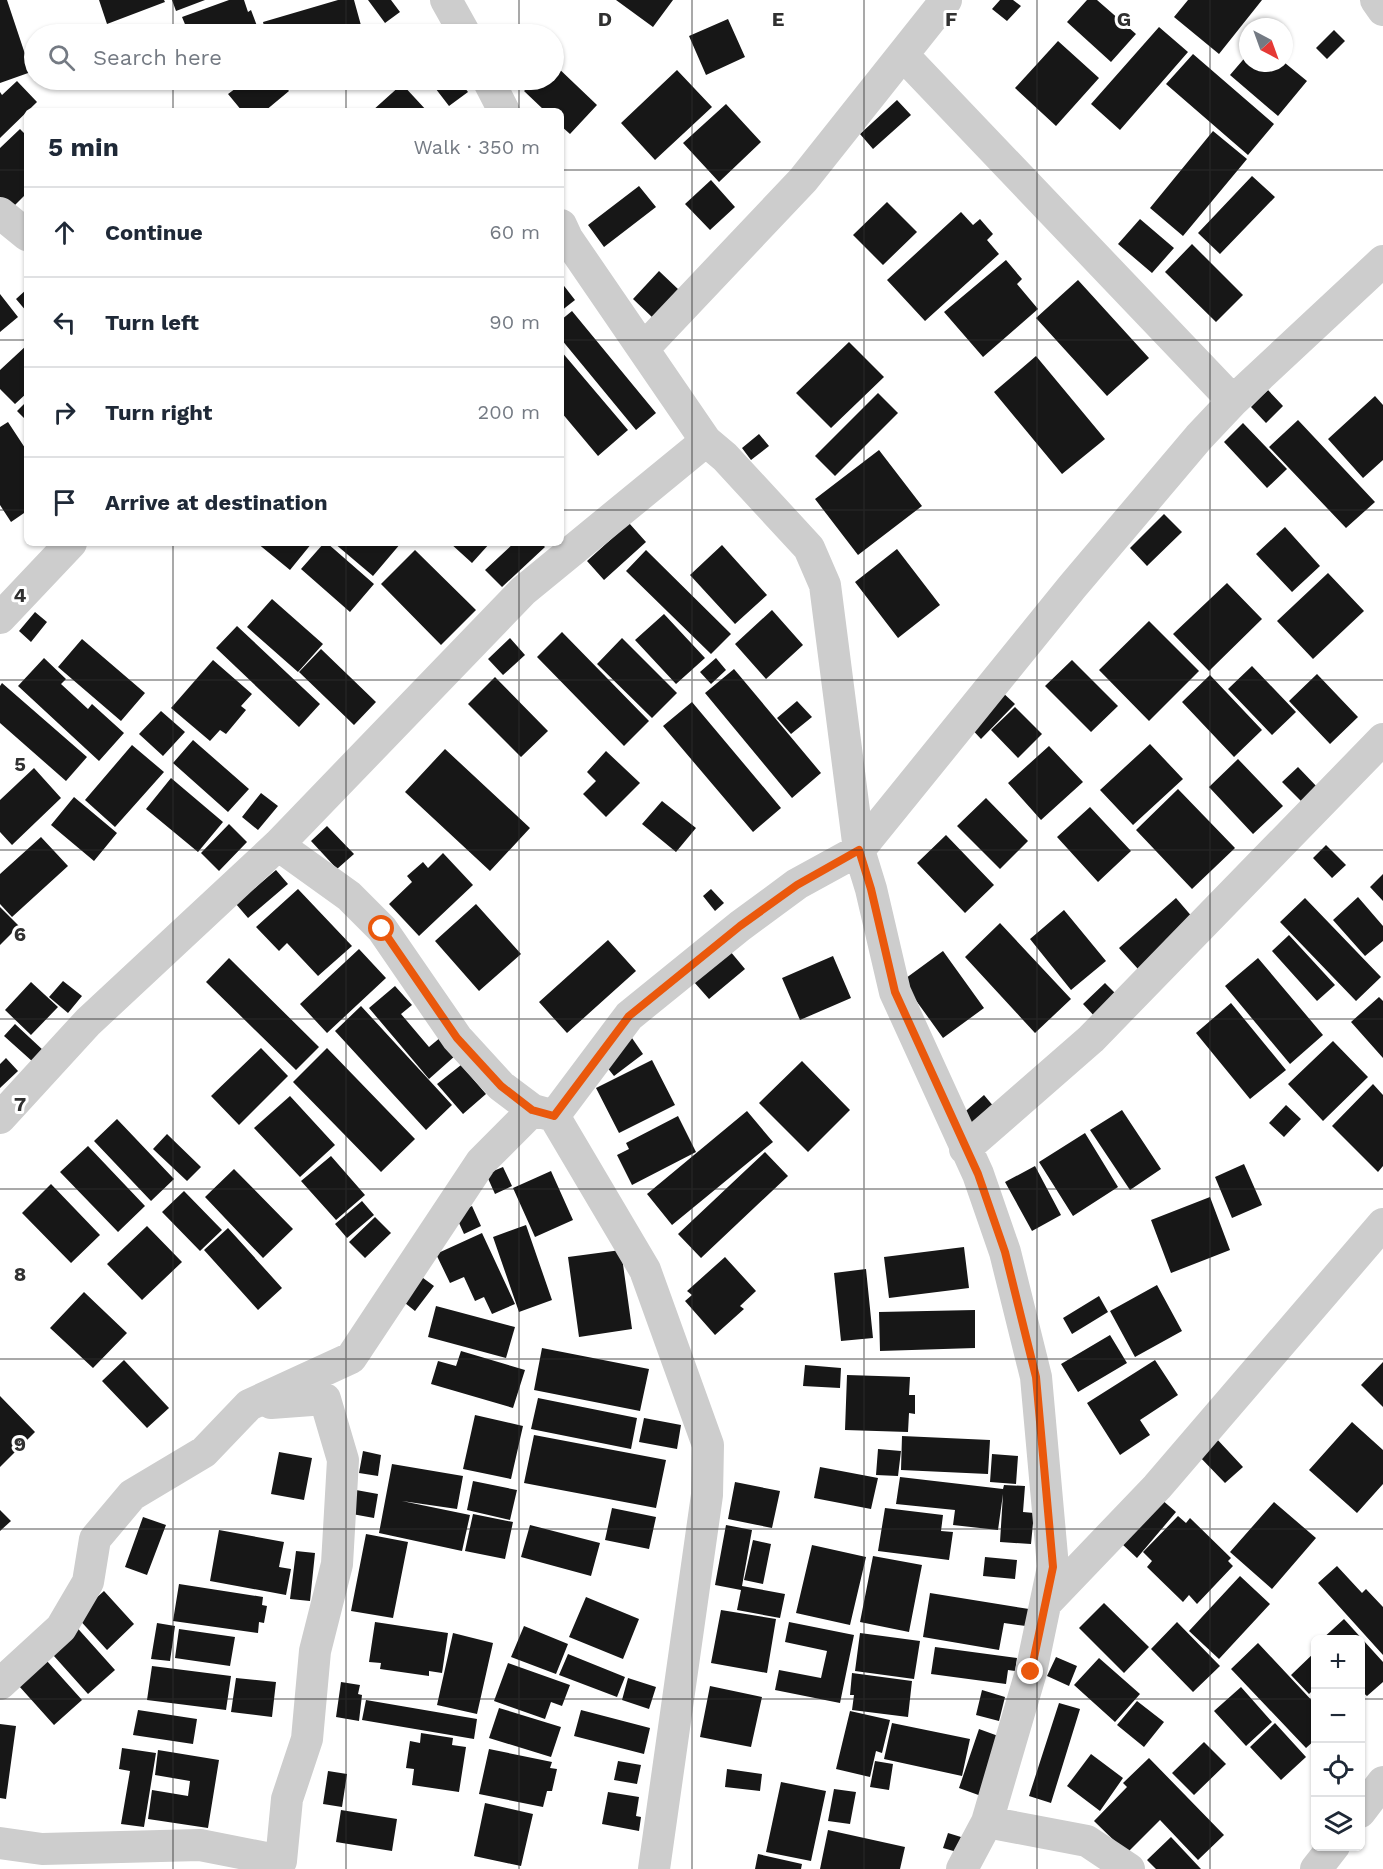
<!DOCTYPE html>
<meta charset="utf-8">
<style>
body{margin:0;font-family:"Work Sans",sans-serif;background:#f2f2f3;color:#1f2937}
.controls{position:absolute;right:18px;bottom:18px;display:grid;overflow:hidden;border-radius:9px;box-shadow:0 2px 4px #0004}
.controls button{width:54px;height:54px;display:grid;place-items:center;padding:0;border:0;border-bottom:2px solid #e0e1e3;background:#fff;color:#1f2937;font:30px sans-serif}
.compass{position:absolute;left:1239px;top:18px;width:54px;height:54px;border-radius:50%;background:#fff;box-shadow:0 2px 4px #0004;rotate:139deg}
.stop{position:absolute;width:18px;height:18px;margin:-14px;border:4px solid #ea580c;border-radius:50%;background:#fff}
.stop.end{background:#ea580c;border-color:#fff;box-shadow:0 2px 6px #0008}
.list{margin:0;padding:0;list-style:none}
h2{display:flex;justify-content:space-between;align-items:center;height:78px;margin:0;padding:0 24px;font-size:26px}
h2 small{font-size:20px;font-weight:400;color:#747a83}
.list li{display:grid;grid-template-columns:39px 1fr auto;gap:18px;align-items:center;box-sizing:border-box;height:90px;padding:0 24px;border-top:2px solid #e0e1e3}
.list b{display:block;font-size:22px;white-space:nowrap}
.list em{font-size:20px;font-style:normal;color:#747a83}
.icon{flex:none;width:33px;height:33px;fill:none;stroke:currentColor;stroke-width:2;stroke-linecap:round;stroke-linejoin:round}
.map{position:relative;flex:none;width:1383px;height:1869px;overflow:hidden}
.search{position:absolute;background:#fff;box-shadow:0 2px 4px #0004;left:24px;top:24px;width:540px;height:66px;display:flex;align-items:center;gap:15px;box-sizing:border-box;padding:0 21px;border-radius:33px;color:#747a83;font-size:22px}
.panel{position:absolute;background:#fff;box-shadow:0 2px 4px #0004;left:24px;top:108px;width:540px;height:438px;border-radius:9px}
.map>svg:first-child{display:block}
.building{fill:#171717}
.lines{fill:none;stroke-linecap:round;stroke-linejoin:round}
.street{stroke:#cdcdcd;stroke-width:32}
.route{stroke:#ea580c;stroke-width:8}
.grid{fill:none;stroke:#303030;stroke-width:1.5;stroke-opacity:0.55}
.grid-label{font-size:20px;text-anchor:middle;font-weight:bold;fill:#303030;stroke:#fff;stroke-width:6;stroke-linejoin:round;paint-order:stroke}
</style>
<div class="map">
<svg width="1383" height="1869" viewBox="0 0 1383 1869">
<rect width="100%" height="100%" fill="#fff"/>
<path class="building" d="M0,0H7L31,72L0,83Z
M99,0H164L165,2L107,24Z
M172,0H205L176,11Z
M229,0H244L248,12L251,10L260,34H189L182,17Z
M338,0H354L362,29L343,34H266L263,22Z
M368,0H391L400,12L385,23Z
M616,0H673L653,27Z
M1000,0H1013L1021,6L1007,21L992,9Z
M1087,0H1097L1136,34L1111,62L1067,22Z
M1188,0H1262L1219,54L1174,17Z
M728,19L745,57L706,75L689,36Z
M1159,27L1188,52L1120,130L1091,104Z
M1334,30L1345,41L1327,59L1316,48Z
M1058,41L1099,78L1056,126L1015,88Z
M1193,54L1274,124L1248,155L1166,84Z
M1248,54V63H1285L1307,81L1278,116L1230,75Z
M554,64L597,105L570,134L561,126V111H545L524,91L535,80H554Z
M677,70L712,107L655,160L621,123Z
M247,80L252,83L257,80H292L285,86L289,91L265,111H242L228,94Z
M429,80H459L468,92L449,106Z
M17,81L37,102L0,138V92L2,95Z
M402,84L427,111H372Z
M897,100L911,115L873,149L860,134Z
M726,104L761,142L719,182L683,143Z
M20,129L27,136V193L6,214L0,208V148Z
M1213,131L1247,159L1183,236L1150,208Z
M1252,176L1275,197L1220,254L1198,233Z
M711,180L735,207L710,230L685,204Z
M639,186L656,207L604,247L588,225Z
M887,202L917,232L883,265L853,235Z
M961,212L973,225L980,219L993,234L987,240L999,254L925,321L887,280Z
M1140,219L1174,248L1152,273L1118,244Z
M1192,244L1243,295L1216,322L1165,272Z
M1006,260L1022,279L1017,284L1038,309L983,357L944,312Z
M659,271L679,290L653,318L633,299Z
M1078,280L1149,358L1107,396L1036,318Z
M561,282L575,300L561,311Z
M27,289V312L16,299Z
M0,294L18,317L0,332Z
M572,311L656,413L636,430L561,339V320Z
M849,342L884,377L831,428L796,393Z
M27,345V393L15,404L0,389V370Z
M561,351L628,430L598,456L561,412Z
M1036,356L1105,439L1062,474L994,392Z
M1268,390L1283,406L1266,423L1251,407Z
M878,393L898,413L835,476L815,456Z
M1375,396L1383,405V460L1363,478L1328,439Z
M27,401V421L17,411Z
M1298,420L1375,502L1346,528L1269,447Z
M8,422L27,451V511L11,522L0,505V427Z
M1243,423L1287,469L1267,488L1224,442Z
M759,434L769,446L751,460L742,448Z
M879,450L922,506L858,555L815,499Z
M1164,514L1182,532L1147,566L1130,548Z
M629,523L646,542L604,580L587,561Z
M1285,527L1320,566L1292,592L1256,554Z
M257,543H312L290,570Z
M324,543H327L374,584L350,612L301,569Z
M334,543H401L373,576Z
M450,543H490L472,563Z
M514,543H541L545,547L502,587L485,570Z
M722,545L767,595L735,624L690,575Z
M897,549L940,605L898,638L855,582Z
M415,550L476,610L441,645L381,584Z
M646,550L731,634L711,654L626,571Z
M1328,573L1364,611L1313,659L1277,621Z
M1227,583L1262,619L1209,671L1173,634Z
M272,599L323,644L298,672L247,627Z
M772,610L803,645L766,679L735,644Z
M35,612L47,622L31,642L19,631Z
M664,614L705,658L676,684L635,640Z
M1149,621L1199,671L1149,721L1099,670Z
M237,626L320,704L299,727L216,648Z
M562,632L649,721L624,746L537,657Z
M510,638L525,655L503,675L488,659Z
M622,638L677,693L652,718L597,664Z
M82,639L145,693L121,721L58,667Z
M321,649L376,702L354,725L299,672Z
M44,658L66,679L61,684L88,709L92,704L124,733L99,761L18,686Z
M716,658L726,670L711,684L700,672Z
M213,660L252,694L241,706L246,710L226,734L220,730L210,741L171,708Z
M1072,660L1118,706L1091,732L1045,686Z
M1252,666L1296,712L1272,735L1228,689Z
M734,669L821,773L792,798L705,693Z
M1317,674L1358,717L1330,744L1289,701Z
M1210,675L1262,730L1234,757L1182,702Z
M495,677L548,731L521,757L468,704Z
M2,683L87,757L66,781L0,723V686Z
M1001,691L1015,704L981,739L968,725Z
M797,701L812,717L791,734L777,718Z
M692,702L781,808L753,832L663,726Z
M1015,707L1042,734L1018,758L991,730Z
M161,711L185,732L163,756L139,734Z
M193,740L249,789L228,812L173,763Z
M1150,744L1183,779L1133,825L1100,790Z
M132,745L164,772L115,827L85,800Z
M1049,746L1083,782L1041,820L1008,783Z
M445,749L530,828L490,871L405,792Z
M606,751L640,783L606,817L583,794L596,781L587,772Z
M1238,759L1283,806L1253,834L1209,787Z
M1298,767L1319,789L1304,804L1282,782Z
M34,768L61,798L12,845L0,832V800Z
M171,778L223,822L198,852L146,809Z
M1178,789L1235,848L1192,889L1136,830Z
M261,793L278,806L258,830L242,817Z
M74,797L117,833L94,861L51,825Z
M986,798L1028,841L1000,869L957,826Z
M662,801L696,828L676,852L642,824Z
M1090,807L1131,851L1098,882L1057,837Z
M229,824L247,842L219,871L201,853Z
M327,826L354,854L337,869L311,841Z
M946,835L994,885L965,913L917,863Z
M41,837L68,866L12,917L0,904V874Z
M1326,845L1346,865L1332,878L1313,858Z
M443,853L473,885L419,936L389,904L412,882L407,876L423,862L428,868Z
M276,870L288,884L248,918L236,904Z
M1383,874V901L1370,887Z
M298,889L352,946L318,976L287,943L279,951L256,927Z
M711,889L724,903L715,911L703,896Z
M1358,897L1383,926V941L1365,956L1333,920Z
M1176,898L1194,919L1138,969L1119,948Z
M1305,898L1381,977L1356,1001L1280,922Z
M476,904L521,954L479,991L435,941Z
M0,907L19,926L0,945Z
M1064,910L1106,961L1071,990L1030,939Z
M1000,923L1071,999L1035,1033L965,957Z
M1289,935L1335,985L1317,1001L1272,951Z
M608,940L636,971L567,1033L539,1002Z
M359,949L386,978L327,1033L300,1004Z
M730,951L745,969L709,999L694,982Z
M943,951L984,1008L943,1038L902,981Z
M833,956L851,998L800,1020L782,978Z
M229,958L319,1047L296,1070L206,982Z
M1258,958L1323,1035L1290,1064L1225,986Z
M63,981L82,996L68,1013L49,997Z
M31,982L58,1007L31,1035L5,1010Z
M1105,983L1120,998L1098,1020L1083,1004Z
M395,986L412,1005L401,1014L429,1047L441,1037L456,1055L429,1079L369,1008Z
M1379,997L1383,1001V1058L1351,1022Z
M1231,1003L1286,1070L1250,1099L1196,1033Z
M361,1006L452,1105L426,1130L335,1031Z
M15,1024L44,1051L33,1062L4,1036Z
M632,1038L643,1054L614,1076L602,1061Z
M1333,1041L1368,1077L1323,1121L1288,1084Z
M261,1048L288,1076L239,1125L211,1096Z
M327,1048L415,1139L381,1172L293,1082Z
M6,1058L18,1071L0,1088V1064Z
M652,1060L675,1105L619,1133L596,1088Z
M802,1061L850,1110L808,1152L759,1103Z
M461,1065L486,1094L463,1114L437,1084Z
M1373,1084L1383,1095V1166L1378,1172L1332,1126Z
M984,1095L1000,1114L974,1136L959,1117Z
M290,1096L335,1145L300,1177L254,1128Z
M1286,1105L1301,1119L1284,1137L1269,1123Z
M1122,1110L1161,1169L1130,1190L1090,1130Z
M747,1111L773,1142L672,1225L647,1194Z
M678,1116L696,1152L632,1185L617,1155L629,1149L626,1143Z
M117,1119L174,1179L151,1201L94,1141Z
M1085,1133L1118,1187L1073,1216L1039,1162Z
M167,1134L201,1167L187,1181L153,1149Z
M88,1146L145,1206L118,1232L60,1172Z
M765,1152L788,1176L701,1258L678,1234Z
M331,1156L365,1195L336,1220L301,1181Z
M1244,1164L1262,1205L1232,1218L1215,1177Z
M1035,1166L1061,1215L1032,1231L1005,1182Z
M503,1167L512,1186L495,1194L486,1174Z
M234,1169L293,1229L263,1258L205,1197Z
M551,1171L573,1220L535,1237L513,1188Z
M51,1184L100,1235L71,1263L22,1213Z
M184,1191L222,1230L200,1251L162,1212Z
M1210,1197L1230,1250L1171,1273L1151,1220Z
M362,1201L374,1215L347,1238L335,1224Z
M472,1206L481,1226L464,1234L455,1214Z
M375,1217L391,1233L365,1258L349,1242Z
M526,1225L552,1300L519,1312L493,1237Z
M147,1226L182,1262L142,1300L107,1264Z
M228,1228L282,1288L258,1310L204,1250Z
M482,1233L515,1304L492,1314L484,1297L475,1301L464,1277L450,1283L436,1254Z
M964,1247L969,1288L889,1298L884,1257Z
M621,1250L632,1329L579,1337L568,1257Z
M725,1257L756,1291L740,1306L744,1309L715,1335L685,1301L692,1295L687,1291Z
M866,1269L873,1338L841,1341L834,1273Z
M419,1275L434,1286L415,1311L400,1299Z
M1157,1285L1182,1331L1135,1357L1110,1311Z
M84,1292L127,1333L93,1368L50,1328Z
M1099,1296L1108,1312L1072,1334L1063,1318Z
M436,1306L515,1327L506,1358L428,1337Z
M975,1310V1348L880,1351L879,1312Z
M1110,1335L1127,1363L1078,1392L1061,1364Z
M542,1348L649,1369L640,1411L534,1390Z
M461,1351L525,1370L513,1408L431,1384L438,1361L456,1366Z
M124,1360L169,1408L147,1428L102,1381Z
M1155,1360L1178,1395L1140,1420L1150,1435L1120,1455L1087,1403Z
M1383,1362V1407L1361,1385Z
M805,1365L841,1368L840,1388L803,1386Z
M847,1375L910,1377L909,1395H915V1414L909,1413L908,1432L845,1430Z
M0,1396L35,1432L0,1467Z
M538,1398L637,1418L631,1449L531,1429Z
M475,1415L523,1426L511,1479L463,1469Z
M644,1418L681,1425L677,1449L639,1442Z
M1352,1422L1383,1450V1484L1357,1513L1309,1470Z
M534,1435L666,1460L656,1508L524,1483Z
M902,1436L990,1440L988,1474L901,1470Z
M1215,1437L1243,1467L1225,1483L1197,1454Z
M878,1449L901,1451L898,1476L876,1475Z
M363,1451L381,1455L378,1476L359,1473Z
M279,1452L312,1458L304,1500L271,1494Z
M992,1454L1018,1456L1016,1484L990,1482Z
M392,1464L463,1476L457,1509L402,1501L470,1515L462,1551L379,1533Z
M820,1467L878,1478L871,1509L814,1498Z
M900,1477L1003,1489L1004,1485L1025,1486L1023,1512L1034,1513L1031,1544L1000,1542L1003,1494L998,1530L953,1525L955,1510L896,1504Z
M473,1481L517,1490L510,1520L467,1510Z
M735,1482L780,1491L772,1528L728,1519Z
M356,1490L378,1494L374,1518L352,1514Z
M1161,1499L1176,1512L1137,1558L1122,1544Z
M1274,1502L1316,1538L1272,1589L1230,1552Z
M612,1508L656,1517L649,1549L605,1540Z
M885,1508L943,1515L941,1531L953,1532L949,1560L878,1551Z
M0,1510L11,1521L0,1531Z
M473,1514L513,1522L505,1559L465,1551Z
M1178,1516L1186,1523L1190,1518L1231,1558L1228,1561L1233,1566L1197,1604L1189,1595L1183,1602L1147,1567L1152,1561L1143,1552Z
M143,1517L166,1525L147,1575L125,1567Z
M530,1525L600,1543L591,1576L521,1557Z
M726,1525L752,1530L742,1586L785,1594L780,1618L737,1610L741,1590L715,1585Z
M219,1530L284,1542L279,1567L291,1569L286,1595L210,1581Z
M366,1534L408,1542L393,1618L351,1611Z
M753,1540L771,1544L763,1584L744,1580Z
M812,1545L866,1557L850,1625L796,1613Z
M296,1551L315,1553L310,1601L290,1599Z
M873,1556L922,1565L909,1632L860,1622Z
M985,1557L1017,1560L1015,1579L983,1576Z
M1337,1566L1362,1593L1366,1589L1383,1607V1655L1318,1583Z
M1240,1576L1270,1604L1219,1659L1189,1631Z
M179,1584L263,1597L262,1605L267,1606L264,1623L259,1622L258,1633L173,1621Z
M104,1591L134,1624L107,1650L76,1616Z
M930,1593L1029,1609L1026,1626L1004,1623L999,1650L923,1637Z
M586,1597L639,1619L623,1659L569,1637Z
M1104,1603L1149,1647L1124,1673L1079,1628Z
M721,1610L776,1619L767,1673L711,1663Z
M1344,1619L1383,1662V1682L1367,1696L1360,1690V1640H1321Z
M72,1622L115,1670L88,1694L45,1646Z
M375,1622L448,1633L442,1673L429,1671V1676L380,1669L381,1663L369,1662Z
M789,1622L854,1635L840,1703L775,1690L779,1670L821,1678L827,1651L785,1642Z
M1177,1622L1220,1666L1193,1692L1151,1649Z
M157,1623L175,1626L170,1661L151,1659Z
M524,1626L568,1644L556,1674L511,1657Z
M179,1629L235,1637L230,1666L175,1658Z
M453,1633L493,1643L477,1714L437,1705Z
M860,1633L920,1641L914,1679L855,1671Z
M1258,1643L1316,1705V1739L1306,1748L1231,1669Z
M935,1647L1017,1658L1015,1671L1008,1670L1006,1684L931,1674Z
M38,1651L82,1700L54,1725L10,1676Z
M1316,1651V1687L1309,1694L1291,1675Z
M568,1654L625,1677L617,1697L559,1675Z
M1056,1657L1077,1666L1069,1686L1047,1676Z
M1099,1658L1140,1694L1115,1722L1074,1685Z
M508,1663L570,1685L562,1706L551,1702L545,1719L494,1701Z
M152,1666L231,1676L226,1710L147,1700Z
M852,1673L912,1681L908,1717L852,1710L854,1695H850Z
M236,1678L276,1682L272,1717L231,1712Z
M628,1678L656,1687L649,1709L622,1700Z
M341,1682L360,1685L358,1694L362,1695L359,1721L336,1717Z
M710,1686L762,1697L751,1747L700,1737Z
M1241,1687L1272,1722L1246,1746L1214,1711Z
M982,1690L1005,1697L999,1721L976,1715Z
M366,1700L477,1719L474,1739L362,1720Z
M1137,1701L1164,1722L1144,1747L1117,1725Z
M1059,1703L1080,1709L1051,1803L1029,1796Z
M499,1708L561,1727L551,1757L489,1738Z
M138,1710L197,1719L193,1744L133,1735Z
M581,1710L650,1728L644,1754L574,1736Z
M850,1711L890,1720L882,1753L876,1751L870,1777L836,1769Z
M892,1723L970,1739L962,1776L884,1759Z
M1275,1723L1306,1757L1281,1780L1250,1747Z
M0,1724L16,1726L6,1799L0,1798Z
M979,1729L1001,1737L984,1797L959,1788Z
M421,1733L453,1738L452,1745L466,1747L459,1792L412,1785L414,1769L406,1768L410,1741L420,1743Z
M1204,1742L1226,1764L1194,1795L1172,1773Z
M122,1748L156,1753L144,1827L121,1824L130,1771L119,1769Z
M489,1749L552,1762L550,1768L557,1769L552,1791H547L543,1807L479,1794Z
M158,1750L219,1760L208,1828L148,1819L152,1790L188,1796L190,1781L155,1775Z
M1091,1754L1123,1778L1100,1811L1067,1786Z
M1149,1758L1224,1835L1198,1860L1160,1820L1127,1853L1094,1821L1127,1787L1123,1783Z
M618,1761L641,1765L637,1784L614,1780Z
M875,1761L893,1764L889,1790L870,1787Z
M727,1769L762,1774L760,1791L725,1787Z
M328,1771L347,1774L342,1807L323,1804Z
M781,1782L826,1791L811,1861L766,1852Z
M834,1789L856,1792L850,1824L828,1821Z
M608,1792L639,1797L636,1816L641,1817L639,1831L602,1824Z
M485,1803L533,1814L521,1866L474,1856Z
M341,1810L397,1819L392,1851L336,1842Z
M828,1830L905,1847L900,1869H820Z
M948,1833L961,1837L957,1852L943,1848Z
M1171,1837L1201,1869H1156L1147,1860Z
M758,1854L802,1864L801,1869H755Z"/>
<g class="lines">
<path class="street" d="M446,0L465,34
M1376,0L1383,10
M903,55L1233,401
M488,80L504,111
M0,213L27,235
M561,225L567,238L706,441L725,457L809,548L825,585L859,850L871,889L895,992L978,1174L1005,1252L1036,1377L1053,1567L1031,1672L987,1822L962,1869
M644,348L803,180L946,0
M0,618L71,543
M278,845L349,896L382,929L457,1038L501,1086L533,1110
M554,1116L645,1270L708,1445L707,1495L654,1869
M0,1118L88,1022L278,845L523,591L706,441
M965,1149L1091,1039L1383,739
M271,1403L325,1399L343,1460L337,1564L315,1651L307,1739L287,1799L281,1861
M1046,1603L1157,1487L1383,1224
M0,1684L61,1628L88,1582L95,1539L132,1495L204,1452L249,1405L351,1358L481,1162L533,1110L554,1116L629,1016L740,926L797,884L859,850L1072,587L1199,437L1233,401L1383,261
M1360,1812L1383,1782
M987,1822L1087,1841L1129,1869
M0,1843L42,1849L200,1845L281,1861L271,1869
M1316,1869L1334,1846"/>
</g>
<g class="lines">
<path class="route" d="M382,929L457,1038L501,1086L532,1110L554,1116L629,1016L740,926L797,885L859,850L871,889L895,992L978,1174L1005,1252L1036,1377L1053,1567L1031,1672"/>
</g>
<path class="grid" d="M173,0V34M346,0V34M519,0V34M692,0V1869M864,0V1869M1037,0V1869M1210,0V1869M173,80V111M346,80V111M519,80V111M0,170H27M561,170H1383M0,340H27M561,340H1383M0,510H27M561,510H1383M173,543V1869M346,543V1869M519,543V1869M0,680H1383M0,850H1383M0,1019H1383M0,1189H1383M0,1359H1383M0,1529H1383M0,1699H1316M1360,1699H1383"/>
<g class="grid-label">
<text x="605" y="26">D</text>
<text x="778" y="26">E</text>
<text x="951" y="26">F</text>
<text x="1124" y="26">G</text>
<text x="20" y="602">4</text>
<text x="20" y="771">5</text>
<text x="20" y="941">6</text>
<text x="20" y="1111">7</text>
<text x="20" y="1281">8</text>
<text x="20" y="1451">9</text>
</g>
</svg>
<div class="controls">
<button>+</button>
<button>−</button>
<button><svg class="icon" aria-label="locate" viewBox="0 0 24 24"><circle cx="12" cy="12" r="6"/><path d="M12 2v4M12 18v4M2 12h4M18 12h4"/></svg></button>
<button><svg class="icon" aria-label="layers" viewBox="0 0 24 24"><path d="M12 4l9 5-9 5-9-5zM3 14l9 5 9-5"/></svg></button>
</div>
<svg class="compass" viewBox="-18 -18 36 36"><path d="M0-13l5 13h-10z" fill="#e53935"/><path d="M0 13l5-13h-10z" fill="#747a83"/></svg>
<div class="stop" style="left:382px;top:929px"></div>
<div class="stop end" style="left:1031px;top:1672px"></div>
<div class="search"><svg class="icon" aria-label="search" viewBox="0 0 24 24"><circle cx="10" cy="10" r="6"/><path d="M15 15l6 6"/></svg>Search here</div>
<section class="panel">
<h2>5 min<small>Walk · 350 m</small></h2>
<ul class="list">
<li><svg class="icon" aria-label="ahead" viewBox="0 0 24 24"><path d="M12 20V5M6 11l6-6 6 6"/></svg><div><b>Continue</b></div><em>60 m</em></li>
<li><svg class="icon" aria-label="left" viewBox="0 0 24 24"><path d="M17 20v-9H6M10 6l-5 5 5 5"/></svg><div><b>Turn left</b></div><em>90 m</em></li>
<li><svg class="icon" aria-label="right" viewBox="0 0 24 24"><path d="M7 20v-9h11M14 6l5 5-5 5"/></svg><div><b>Turn right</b></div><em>200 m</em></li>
<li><svg class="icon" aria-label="arrive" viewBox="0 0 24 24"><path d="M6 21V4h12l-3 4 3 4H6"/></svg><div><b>Arrive at destination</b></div></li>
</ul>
</section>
</div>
